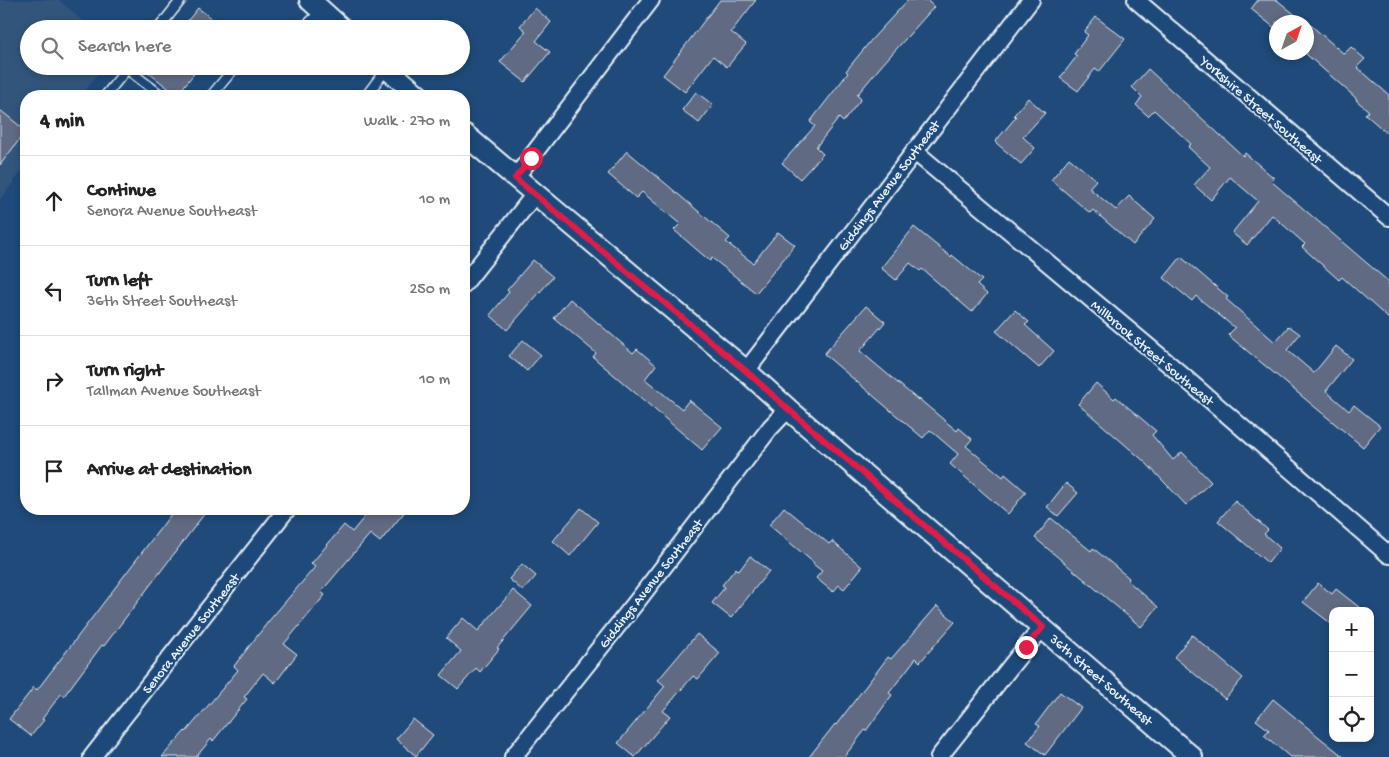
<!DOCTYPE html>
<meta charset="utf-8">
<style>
body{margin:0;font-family:"Gochi Hand",sans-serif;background:#f2f2f2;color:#222}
.controls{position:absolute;right:15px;bottom:15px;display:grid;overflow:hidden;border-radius:10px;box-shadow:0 2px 8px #0003}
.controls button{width:45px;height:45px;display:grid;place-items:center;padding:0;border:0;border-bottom:1px solid #e0e0e0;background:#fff;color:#222;font:25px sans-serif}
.compass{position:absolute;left:1269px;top:15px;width:45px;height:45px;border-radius:50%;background:#fff;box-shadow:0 2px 8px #0003;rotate:40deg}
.stop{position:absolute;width:15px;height:15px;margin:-11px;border:4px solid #e11d48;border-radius:50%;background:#fff}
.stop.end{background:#e11d48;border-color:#fff;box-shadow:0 1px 5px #0008}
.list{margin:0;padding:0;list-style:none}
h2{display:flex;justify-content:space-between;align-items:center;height:65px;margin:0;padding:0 20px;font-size:21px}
h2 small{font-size:16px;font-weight:400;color:#767676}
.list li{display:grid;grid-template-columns:32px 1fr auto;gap:15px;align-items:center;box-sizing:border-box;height:90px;padding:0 20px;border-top:1px solid #e0e0e0}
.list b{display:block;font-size:19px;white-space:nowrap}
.list p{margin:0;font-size:16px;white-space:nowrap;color:#767676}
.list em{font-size:16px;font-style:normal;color:#767676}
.icon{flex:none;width:28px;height:28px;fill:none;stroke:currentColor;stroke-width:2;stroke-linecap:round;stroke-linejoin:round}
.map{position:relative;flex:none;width:1389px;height:757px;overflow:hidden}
.search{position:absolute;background:#fff;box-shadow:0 2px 8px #0003;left:20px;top:20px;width:450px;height:55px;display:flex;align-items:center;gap:12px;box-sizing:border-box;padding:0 18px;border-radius:28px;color:#767676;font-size:19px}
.panel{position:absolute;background:#fff;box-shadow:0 2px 8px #0003;left:20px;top:90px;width:450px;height:425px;border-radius:20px}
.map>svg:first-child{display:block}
.built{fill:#32547c}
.building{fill:#606a82;stroke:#e8f1f8}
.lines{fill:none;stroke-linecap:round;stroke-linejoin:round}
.service-casing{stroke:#e8f1f8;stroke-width:12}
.minor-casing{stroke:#e8f1f8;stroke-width:20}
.tertiary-casing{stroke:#e8f1f8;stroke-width:24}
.service{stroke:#1f4a7a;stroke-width:9}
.minor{stroke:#1f4a7a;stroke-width:16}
.tertiary{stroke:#1f4a7a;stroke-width:20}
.route{stroke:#e11d48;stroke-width:6}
.labels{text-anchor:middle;stroke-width:4;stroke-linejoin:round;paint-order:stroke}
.street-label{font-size:14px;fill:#e8f1f8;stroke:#1f4a7a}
</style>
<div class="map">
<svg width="1389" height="757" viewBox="0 0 1389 757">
<rect width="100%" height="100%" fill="#1f4a7a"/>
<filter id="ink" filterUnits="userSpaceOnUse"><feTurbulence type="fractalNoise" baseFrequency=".02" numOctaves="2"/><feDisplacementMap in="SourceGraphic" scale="10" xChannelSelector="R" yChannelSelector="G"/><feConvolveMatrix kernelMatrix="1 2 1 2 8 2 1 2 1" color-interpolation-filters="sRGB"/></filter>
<g filter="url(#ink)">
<path class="built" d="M0,0H59L92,29H29V66H104L81,96H26V166L0,200Z"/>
<path class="building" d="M720,0H756L731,32L746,44L727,67L713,56L685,92L663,75Z
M908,0H927L934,7L882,65L857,95L861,99L843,122L839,118L816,147L823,154L800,179L782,163L815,126L810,122L848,73L846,71L872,39Z
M1258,0H1277L1304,22H1276V29L1251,9Z
M198,8L225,29H181Z
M535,8L551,22L536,41L550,52L525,82L500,62L526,31L520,26Z
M1096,17L1125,39L1099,72L1095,69L1078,91L1060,78L1077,56L1074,54L1088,35L1084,32Z
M1306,21L1344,54L1351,47L1365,59L1357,67L1389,95V135L1365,114L1369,111L1356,100L1357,99L1306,54Z
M140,66H200L177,95Z
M1148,69L1243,156L1245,153L1274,178L1271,181L1389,282V319L1342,277L1339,280L1302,247L1305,244L1272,215L1247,245L1232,233L1258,201L1230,177L1211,200L1194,185L1210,167L1188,147L1191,144L1154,110L1148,116L1136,105L1142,97L1132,87Z
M696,92L713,105L699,123L682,110Z
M1028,98L1045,113L1023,137L1035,148L1021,164L995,142L1016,117L1014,115Z
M0,110L26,131L0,165Z
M627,151L730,238L726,242L753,263L778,232L795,245L756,293L712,258L710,261L674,230L680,224L642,192L636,198L608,174Z
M1069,158L1096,180L1089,188L1116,210L1129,196L1155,219L1133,245L1093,210L1090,213L1051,180Z
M914,227L951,257L952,255L982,280L977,285L987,294L972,312L922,269L920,271L910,263L896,280L881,268Z
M1181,257L1228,297L1226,299L1275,342L1289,326L1300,334L1287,350L1314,373L1336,346L1352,359L1326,391L1349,411L1354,405L1380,426L1363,447L1228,335L1235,328L1196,296L1192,301L1164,278Z
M533,260L553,277L507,330L490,315L509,292L507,290Z
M570,299L633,353L637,349L656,365L645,379L682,409L689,400L722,427L702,450L593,357L596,353L554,318Z
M866,306L885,322L860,351L918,400L919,399L957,431L959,428L972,439L966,446L1003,477L1005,474L1026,492L1008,514L950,464L958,454L930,430L923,438L824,354Z
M1015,310L1029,322L1025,325L1054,351L1039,368L996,331Z
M523,340L541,355L527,371L509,356Z
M1096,383L1114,399L1116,397L1156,431L1152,435L1173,460L1182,452L1211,482L1186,505L1145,462L1078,404Z
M1066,483L1078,493L1058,516L1047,507Z
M1235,501L1268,530L1264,534L1280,548L1268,563L1218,521Z
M784,507L829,544L832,541L862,567L844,589L839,585L833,592L816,578L822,571L813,564L814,563L769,525Z
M581,508L598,522L570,556L553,541Z
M175,509H208L104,646L102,645L64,696L61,694L42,719L44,720L31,736L9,719L34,687L37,690Z
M371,509H407L380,542L370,534L321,592L325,595L284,644L297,654L275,683L263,673L244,697L247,699L213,741L211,739L196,757H162L185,731L186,732L238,670L234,666L268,622L315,567L311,564L344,525L352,532Z
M1051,518L1091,551L1093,548L1129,578L1128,581L1158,607L1141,627L1035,538Z
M750,556L769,571L731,618L712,603L725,587L722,585L736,568L739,571Z
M522,564L536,576L523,591L509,579Z
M1318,583L1332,594L1336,589L1364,611H1333V625L1303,602Z
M513,590L532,606L497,648L499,649L480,672L476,668L458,689L441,675L461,651L446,638L463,618L478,631Z
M937,606L955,622L920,662L916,658L889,693L892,695L866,731L865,730L844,757H809L835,724L836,725L888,657L891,659Z
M697,634L720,653L698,679L693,676L663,711L670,716L635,757L618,743L665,686L658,680Z
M1192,635L1243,678L1225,699L1174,657Z
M1060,692L1081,708L1045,755L1027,742L1040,726L1036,724Z
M1273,699L1319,737L1344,757H1290L1264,735L1269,730L1256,720Z
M413,719L433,735L416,756L396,739Z"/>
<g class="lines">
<g class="service-casing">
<path id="service" d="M158,29L181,0
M302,29L322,11
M105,96L127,69L162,96
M211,96L236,66
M366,96L387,68"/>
</g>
<g class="minor-casing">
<path id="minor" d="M1136,0L1389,217
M914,151L1170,365L1389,555
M515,178L651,0
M464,284L535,194
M746,371L1031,0
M92,757L287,509
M513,757L638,600L770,428L788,409
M939,757L1026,647L1043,627"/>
</g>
<g class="tertiary-casing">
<path id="tertiary" d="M310,0L342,29
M384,66L419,96
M464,134L746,371L788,409L1192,757"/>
</g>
<use href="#service" class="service"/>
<use href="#minor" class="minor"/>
<use href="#tertiary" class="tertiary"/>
</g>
</g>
<g class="lines" filter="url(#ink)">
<path class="route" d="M531,158L515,178L746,371L788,409L1043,627L1026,647"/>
</g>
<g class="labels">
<g class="street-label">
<text transform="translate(1262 109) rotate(41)" y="5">Yorkshire Street Southeast</text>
<text transform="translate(888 185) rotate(-53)" y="5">Giddings Avenue Southeast</text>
<text transform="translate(1153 352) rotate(40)" y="5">Millbrook Street Southeast</text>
<text transform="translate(650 583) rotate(-52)" y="5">Giddings Avenue Southeast</text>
<text transform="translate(190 633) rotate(-52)" y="5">Senora Avenue Southeast</text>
<text transform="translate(1102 679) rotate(41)" y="5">36th Street Southeast</text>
</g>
</g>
</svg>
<div class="controls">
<button>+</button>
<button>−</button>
<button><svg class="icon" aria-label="locate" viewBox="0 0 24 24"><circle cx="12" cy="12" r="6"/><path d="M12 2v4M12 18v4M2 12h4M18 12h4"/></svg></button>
</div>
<svg class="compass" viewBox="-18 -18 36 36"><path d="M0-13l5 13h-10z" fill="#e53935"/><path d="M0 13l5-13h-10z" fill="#767676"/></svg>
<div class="stop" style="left:531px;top:158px"></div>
<div class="stop end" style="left:1026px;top:647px"></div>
<div class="search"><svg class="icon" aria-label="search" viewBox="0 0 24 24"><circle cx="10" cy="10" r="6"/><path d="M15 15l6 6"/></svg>Search here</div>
<section class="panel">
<h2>4 min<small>Walk · 270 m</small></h2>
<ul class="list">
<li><svg class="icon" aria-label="ahead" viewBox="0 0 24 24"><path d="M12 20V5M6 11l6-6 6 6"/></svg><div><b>Continue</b><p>Senora Avenue Southeast</p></div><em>10 m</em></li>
<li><svg class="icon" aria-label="left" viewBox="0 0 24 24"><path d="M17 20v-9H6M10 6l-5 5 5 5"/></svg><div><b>Turn left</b><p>36th Street Southeast</p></div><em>250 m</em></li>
<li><svg class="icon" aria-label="right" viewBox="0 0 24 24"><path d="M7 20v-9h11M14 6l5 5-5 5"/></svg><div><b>Turn right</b><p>Tallman Avenue Southeast</p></div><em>10 m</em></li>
<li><svg class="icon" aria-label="arrive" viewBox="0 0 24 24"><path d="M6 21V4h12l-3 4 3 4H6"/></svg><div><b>Arrive at destination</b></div></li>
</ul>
</section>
</div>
